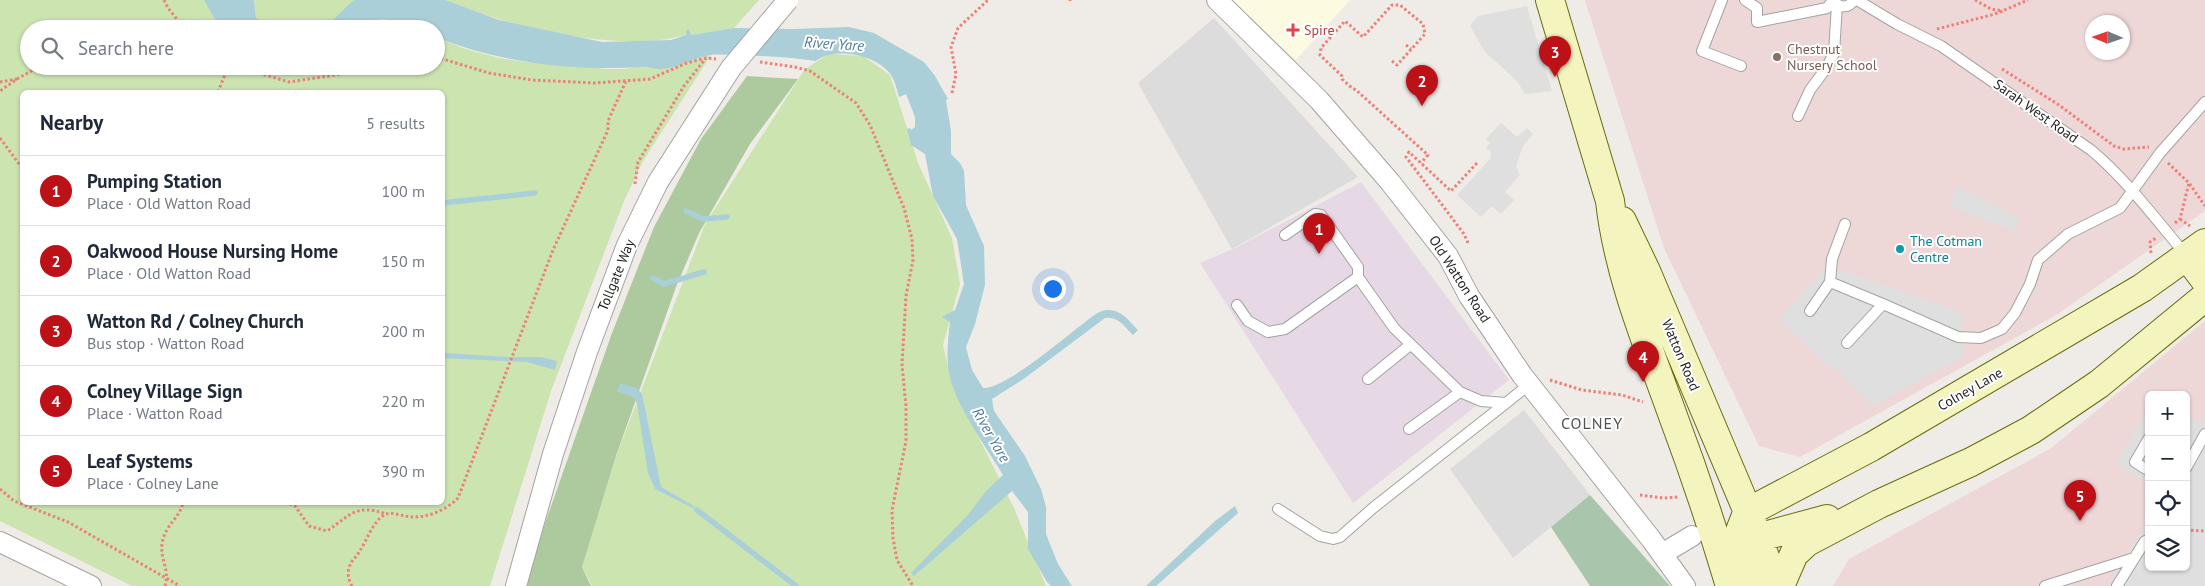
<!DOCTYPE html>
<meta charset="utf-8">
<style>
body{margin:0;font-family:"PT Sans",sans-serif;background:#f2f2f3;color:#1f2937}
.controls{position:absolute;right:15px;bottom:15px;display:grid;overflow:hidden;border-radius:8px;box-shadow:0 1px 4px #0004}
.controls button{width:45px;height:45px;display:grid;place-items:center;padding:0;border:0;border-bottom:1px solid #e0e1e3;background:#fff;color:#1f2937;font:25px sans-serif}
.compass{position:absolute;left:2085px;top:15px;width:45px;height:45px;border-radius:50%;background:#fff;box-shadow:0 1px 4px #0004;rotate:272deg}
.you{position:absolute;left:1052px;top:288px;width:18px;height:18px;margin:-12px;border:4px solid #fff;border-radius:50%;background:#1a73e8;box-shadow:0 0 0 8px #1a73e833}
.badge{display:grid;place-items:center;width:32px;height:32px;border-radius:50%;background:#bc1117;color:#fff;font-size:16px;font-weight:700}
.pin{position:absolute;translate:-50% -41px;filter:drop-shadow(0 1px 2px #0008)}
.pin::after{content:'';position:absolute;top:26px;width:18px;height:15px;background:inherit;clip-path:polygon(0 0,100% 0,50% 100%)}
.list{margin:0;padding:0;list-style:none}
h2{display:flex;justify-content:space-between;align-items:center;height:65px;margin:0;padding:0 20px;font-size:21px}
h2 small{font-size:16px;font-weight:400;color:#747a83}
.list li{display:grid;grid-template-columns:32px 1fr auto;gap:15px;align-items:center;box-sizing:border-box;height:70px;padding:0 20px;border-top:1px solid #e0e1e3}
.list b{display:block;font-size:19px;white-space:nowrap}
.list p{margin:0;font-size:16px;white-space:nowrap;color:#747a83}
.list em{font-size:16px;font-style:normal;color:#747a83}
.icon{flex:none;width:28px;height:28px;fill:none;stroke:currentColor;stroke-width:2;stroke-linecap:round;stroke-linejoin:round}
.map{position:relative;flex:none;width:2205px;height:586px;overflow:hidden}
.search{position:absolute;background:#fff;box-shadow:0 1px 4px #0004;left:20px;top:20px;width:425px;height:55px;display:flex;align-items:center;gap:12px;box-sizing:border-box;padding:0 18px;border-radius:28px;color:#747a83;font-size:19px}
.panel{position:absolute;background:#fff;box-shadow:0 1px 4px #0004;left:20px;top:90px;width:425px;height:415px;border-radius:8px}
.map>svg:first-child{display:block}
.residential{fill:#dddcdc}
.commercial{fill:#eed7d7;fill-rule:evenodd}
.industrial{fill:#e7d8e5}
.education{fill:#fcfbe1}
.grass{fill:#cbe4b0;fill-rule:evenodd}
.forest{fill:#adca9e}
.cemetery{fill:#a9c6ac}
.parking{fill:#dfdfdf}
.water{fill:#aacfd9}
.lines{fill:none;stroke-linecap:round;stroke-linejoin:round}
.stream{stroke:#aacfd9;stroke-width:5.5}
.lane-casing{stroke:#a3a3a3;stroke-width:12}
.street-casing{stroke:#a3a3a3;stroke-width:22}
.secondary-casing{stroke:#666d0e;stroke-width:30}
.path{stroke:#ee8078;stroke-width:3;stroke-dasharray:2.5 2.5;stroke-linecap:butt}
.lane{stroke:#fff;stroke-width:10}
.street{stroke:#fff;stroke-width:20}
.secondary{stroke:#f3f4be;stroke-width:28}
.street-bridge-casing{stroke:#a3a3a3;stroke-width:22;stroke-linecap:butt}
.street-bridge{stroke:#fff;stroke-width:20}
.health-dot{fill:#e0444e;stroke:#fff;stroke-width:2}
.education-dot{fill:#8d6e63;stroke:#fff;stroke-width:2}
.culture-dot{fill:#0f9aa8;stroke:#fff;stroke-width:2}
.labels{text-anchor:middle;stroke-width:4;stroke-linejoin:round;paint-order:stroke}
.health-label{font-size:14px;fill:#be3a42;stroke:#fff;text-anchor:start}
.education-label{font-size:14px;fill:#785e54;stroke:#fff;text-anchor:start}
.street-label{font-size:14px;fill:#1f1f1f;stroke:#fff}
.culture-label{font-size:14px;fill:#0d838f;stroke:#fff;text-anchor:start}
.water-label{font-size:15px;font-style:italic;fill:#507a9f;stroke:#fff}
.quarter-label{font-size:16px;letter-spacing:1px;fill:#525252;stroke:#fff}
</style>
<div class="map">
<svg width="2205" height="586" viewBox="0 0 2205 586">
<rect width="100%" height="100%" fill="#efebe6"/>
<path class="residential" d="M1214,18L1358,177L1232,249L1138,83Z
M1524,410L1590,495L1513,558L1450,469Z"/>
<path class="commercial" d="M1585,0H2205V211L2056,315L1800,457L1759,446L1664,248ZM2092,22H2122V52H2092Z
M2205,321V586H1833L1849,559L2050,449ZM2149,395H2186V567H2149Z"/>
<path class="industrial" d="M1361,182L1509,380L1353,503L1200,263L1233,249Z"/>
<path class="education" d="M1231,0H1350L1296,60Z"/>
<path class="grass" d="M0,0H204L214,18L225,29H29V66H436V37L465,49L499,58L525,62L607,69H624L642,66L663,69L711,55L643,161L624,201L551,391L490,586H132L0,521ZM22,92H442V502H22Z
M254,0H354C344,8 338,17 328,24C318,30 284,31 273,28C267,26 261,22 256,18Z
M445,0H759L734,28L691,35L689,29L686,35C619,54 509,27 445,0Z
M383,19L404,23L417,29H361L373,21Z
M829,54L863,56L890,75L918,163L952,238L960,284L943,345L952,384L1014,508L1046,586H592L582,566L618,451L705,224L805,69Z"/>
<path class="forest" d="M747,76L798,79L750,144L699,233L676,287L617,453L582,567L591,586H527L536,549L612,333L654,227L701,139Z"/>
<path class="cemetery" d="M1590,495L1670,586H1590L1551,527Z"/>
<path class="parking" d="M1527,6L1552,91L1525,94L1517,81L1485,52L1470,26L1478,16Z
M1501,123L1517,137L1527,128L1533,134L1524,145L1518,159L1516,167L1520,175L1505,192L1514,200L1501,214L1492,206L1481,217L1457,195L1491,158V152L1486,148L1490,143L1486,139Z
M1957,186L2020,218L2015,231L1951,207Z
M1826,265L1962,312L1963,356L1873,406L1779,319Z
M2149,408V485L2115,464Z
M2186,415L2203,425L2205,422V586H2109L2149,518V567H2186Z"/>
<path class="water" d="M204,0H254L256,18L275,29H225L214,18Z
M354,0H445L499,20L602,42L671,40L686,35V31L689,29L691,35L734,28L793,29L849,27L874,33L924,62L935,76L948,99L946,100L951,131V154L960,163L964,171L966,205L984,246L985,285L975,324L966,347L972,370L983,388C1003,390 1062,340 1080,326C1087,321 1098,310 1107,310C1121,309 1129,321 1138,330L1133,335C1125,327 1118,316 1105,318L1025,378L992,399L994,411L1025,456L1041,489L1046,507V534L1058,564L1072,586H1051L1047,582L1028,549V512L1012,491L914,576L911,573L967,516L987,490L1003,475C987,448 954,403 949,373C946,356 948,339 950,322L942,317L955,310L964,284L957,239L933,196L925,154L911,145L907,129L910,128L911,130L915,127V117L906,94L899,97C897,90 895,81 891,75C878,55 834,46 816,61C790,57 764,56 737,55C728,55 719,54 710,55C695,58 679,67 663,69C656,70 648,66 641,67C572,71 500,63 436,37V29H417L404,23L383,19L373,21L361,29H315C335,23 339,12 354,0Z
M443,353L508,357H541L557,361L555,370L527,362L443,358Z
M620,383L637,388L642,394L661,487L692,505L697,510L655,489L648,473L637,403L633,397L617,391Z
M1235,506L1238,513L1156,586H1146L1215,521Z"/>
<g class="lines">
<path class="stream" d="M442,203L535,193
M686,211L703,219L727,217
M653,278L664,284L704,272
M697,510L796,586"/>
<g class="lane-casing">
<path id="lane" d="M1722,0L1702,51L1741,66
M1745,0L1757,8V22L1827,8L1833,0
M1833,0C1839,9 1849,8 1854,0
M1857,0L1897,24L1941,46L2091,150C2128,181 2156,220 2187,256
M1798,116L1810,90L1827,67L1834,53L1837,4
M1285,235L1315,214L1321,215L1358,267V277
M1830,282L1832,259L1845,224
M1237,305L1248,321L1268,332L1285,329L1358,277L1394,328L1460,392L1481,401L1506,403L1530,384
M1810,311L1830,282L1883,304
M1847,343L1883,304L1958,337L1981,338L2002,329L2015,313L2030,284L2038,260L2068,234L2120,208L2160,153L2205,102
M1368,379L1410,345
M1409,429L1460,392
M2149,438L2135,462L2149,471
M2186,468L2205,434
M1278,509L1320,536L1333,539L1340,537L1373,508L1506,403
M2045,586L2134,558
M2117,586L2145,541"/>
</g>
<g class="street-casing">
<path id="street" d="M1217,0L1319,100L1390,182L1448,256L1469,296L1522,375L1651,539L1685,586
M0,542L91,586
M1662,554L1692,536
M516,586L553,454L587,352L627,245L658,182L731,68"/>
</g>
<g class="secondary-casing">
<path id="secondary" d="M1550,0L1610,201C1618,275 1648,346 1673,416C1694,472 1713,529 1730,586
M1622,221L1646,271L1748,512L1776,586
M2187,256L2205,280
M1748,512L1871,447L2142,288L2205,243
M1747,513L1740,531L1743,565L1750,586
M1757,538L1827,519
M1780,586L1794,554L1807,542L1879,504L1971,462L2031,430L2099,384L2205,297"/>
</g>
<path class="path" d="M164,0L168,8L185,29
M1070,0V1
M1975,0L1991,9L2003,11
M134,29H137
M1937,29L1995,14L2028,0
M1406,45L1411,49
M436,57L489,73L532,80L595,83L650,79L687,63L706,58L716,59
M1392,61L1397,65L1425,34L1423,24L1400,5H1392L1363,37L1345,21L1321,48L1320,55L1342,76V79L1352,88L1356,90L1428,155L1421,163
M760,62L795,67L810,71L856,103L870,125L904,208L912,239L913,260L906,296L902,365L906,406V441L892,510L893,538L897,560L913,586
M235,66L289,82L342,74L359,66
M2002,69L2059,105L2114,146L2124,149L2149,147
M17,79L40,66
M0,82L17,79L0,91
M218,92L226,72L224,66
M952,93L956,74L951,47L958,28L988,0
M0,138L22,168
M2168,163L2189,183L2205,206
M635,184L638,162L684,86L706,58
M2180,219L2190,226
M2175,223L2180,219L2189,183
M1468,243L1464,234L1406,157L1409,152L1451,191L1477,163
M2151,253L2150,242L2156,238
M1550,380L1582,390L1622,395L1643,402
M0,489L14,501L68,522L180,586
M1640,495L1663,498L1678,497
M285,502L295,506L309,526L327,531C350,516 355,503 386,514
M2186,530L2205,531
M165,586C170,569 160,560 162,544C165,524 180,519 183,502
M352,586C349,581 347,574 349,568C351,560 356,558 359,552C367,541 373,520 386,514C392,512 399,515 405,516C424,520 445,511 458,498L553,250L608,130V121L626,81"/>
<use href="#lane" class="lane"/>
<use href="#street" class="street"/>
<use href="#secondary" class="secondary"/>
<g class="street-bridge-casing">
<path id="street-bridge" d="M731,68L788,0"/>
</g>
<use href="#street-bridge" class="street-bridge"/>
</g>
<path class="health-dot" d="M1290.5 22.5h5v5h5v5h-5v5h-5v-5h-5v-5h5z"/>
<circle class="education-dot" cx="1777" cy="57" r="5"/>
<circle class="culture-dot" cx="1900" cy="249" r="5"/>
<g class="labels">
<g class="health-label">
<text x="1304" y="35">Spire</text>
</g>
<g class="education-label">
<text x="1787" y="54">Chestnut<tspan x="1787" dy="16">Nursery School</tspan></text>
</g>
<g class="street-label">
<text transform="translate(2036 111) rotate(35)" y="5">Sarah West Road</text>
<text transform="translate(616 275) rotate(-68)" y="5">Tollgate Way</text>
<text transform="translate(1460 279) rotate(57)" y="5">Old Watton Road</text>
<text transform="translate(1681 355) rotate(67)" y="5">Watton Road</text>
<text transform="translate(1970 389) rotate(-30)" y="5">Colney Lane</text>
</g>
<g class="culture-label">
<text x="1910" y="246">The Cotman<tspan x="1910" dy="16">Centre</tspan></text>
</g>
<g class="water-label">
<text transform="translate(834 44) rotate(4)" y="5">River Yare</text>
<text transform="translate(991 435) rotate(60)" y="5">River Yare</text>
</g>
<g class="quarter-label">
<text x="1592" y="429">COLNEY</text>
</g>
</g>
</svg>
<div class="controls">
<button>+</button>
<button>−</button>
<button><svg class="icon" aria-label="locate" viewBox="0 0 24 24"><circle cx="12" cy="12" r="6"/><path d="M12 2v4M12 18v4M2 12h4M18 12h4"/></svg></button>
<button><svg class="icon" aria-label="layers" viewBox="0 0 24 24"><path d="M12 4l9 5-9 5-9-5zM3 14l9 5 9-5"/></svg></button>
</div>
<svg class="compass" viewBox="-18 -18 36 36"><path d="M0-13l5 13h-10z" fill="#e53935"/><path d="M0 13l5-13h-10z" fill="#747a83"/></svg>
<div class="you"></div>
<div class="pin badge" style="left:1319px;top:254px">1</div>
<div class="pin badge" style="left:1422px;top:106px">2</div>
<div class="pin badge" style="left:1555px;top:77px">3</div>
<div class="pin badge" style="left:1643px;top:382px">4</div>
<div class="pin badge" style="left:2080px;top:521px">5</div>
<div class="search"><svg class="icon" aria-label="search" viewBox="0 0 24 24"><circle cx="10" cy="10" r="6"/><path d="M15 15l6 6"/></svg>Search here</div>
<section class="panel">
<h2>Nearby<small>5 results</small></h2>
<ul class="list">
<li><span class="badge">1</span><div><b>Pumping Station</b><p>Place · Old Watton Road</p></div><em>100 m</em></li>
<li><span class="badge">2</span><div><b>Oakwood House Nursing Home</b><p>Place · Old Watton Road</p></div><em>150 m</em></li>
<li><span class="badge">3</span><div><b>Watton Rd / Colney Church</b><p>Bus stop · Watton Road</p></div><em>200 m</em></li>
<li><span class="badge">4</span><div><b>Colney Village Sign</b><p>Place · Watton Road</p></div><em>220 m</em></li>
<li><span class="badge">5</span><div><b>Leaf Systems</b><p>Place · Colney Lane</p></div><em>390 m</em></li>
</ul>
</section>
</div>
